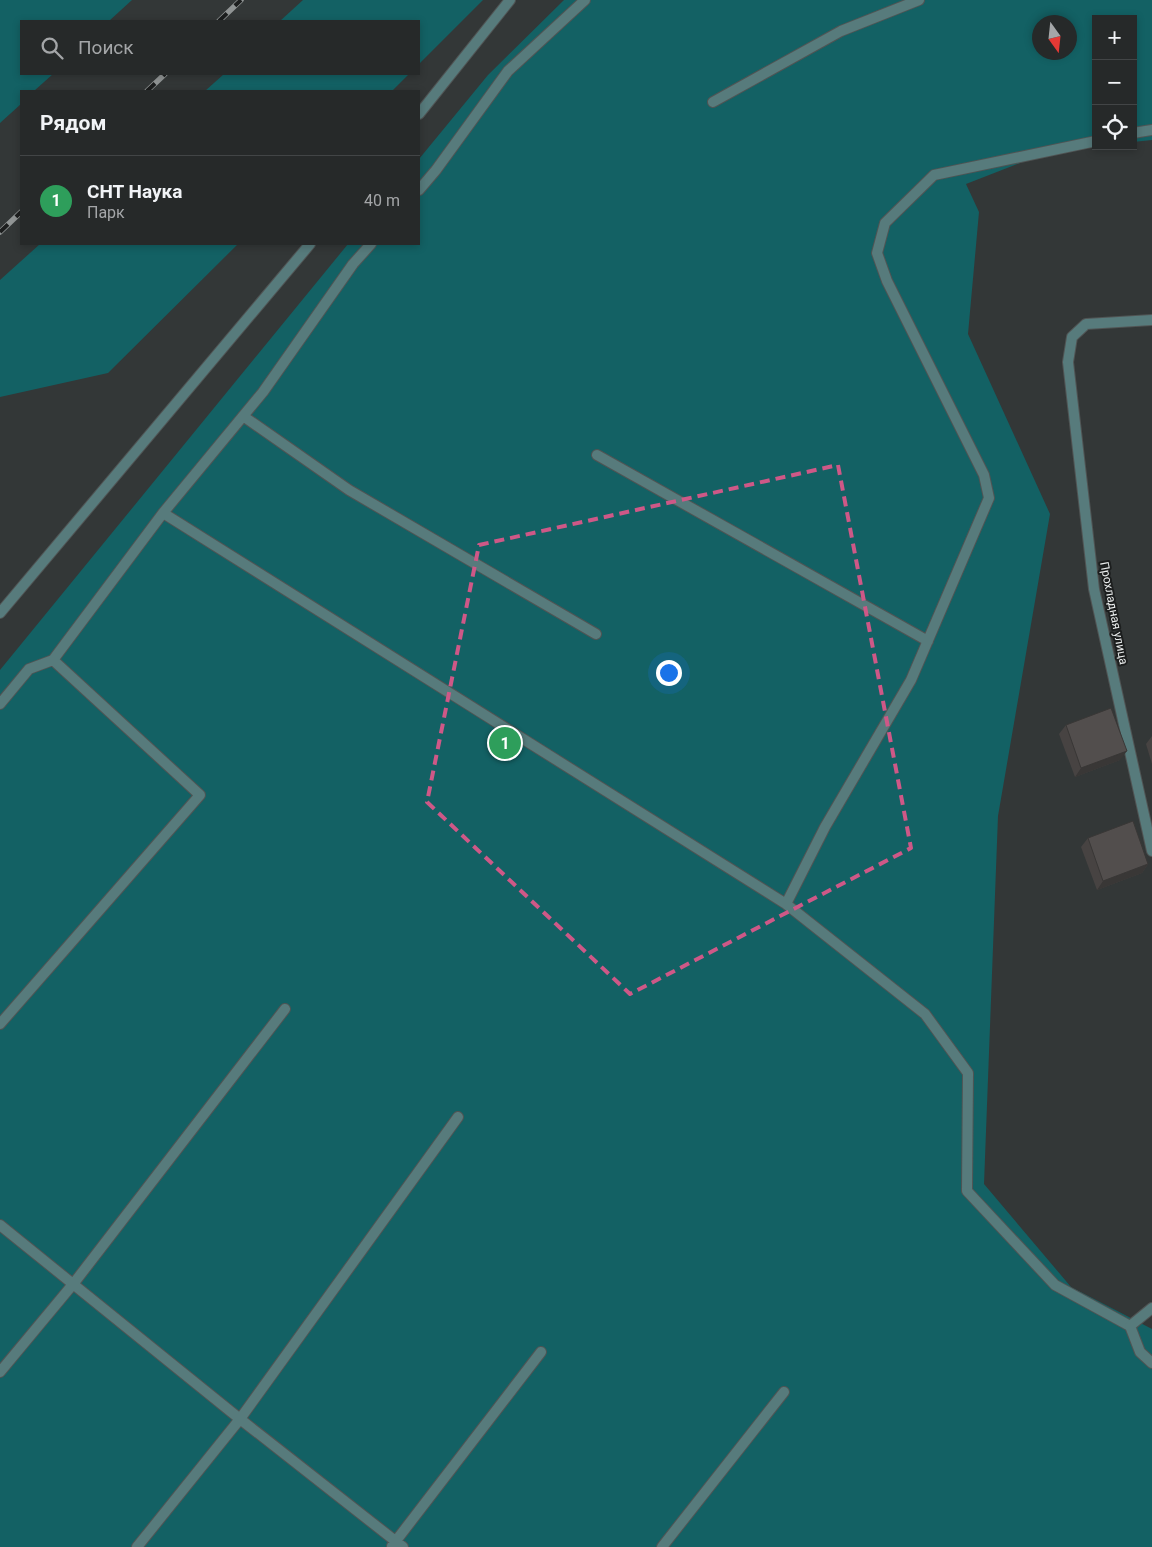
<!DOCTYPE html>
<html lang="ru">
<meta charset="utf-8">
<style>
body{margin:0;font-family:Roboto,sans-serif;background:#2e3131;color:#f1f3f6}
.controls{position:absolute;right:15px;top:15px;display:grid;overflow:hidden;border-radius:0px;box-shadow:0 2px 8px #0003}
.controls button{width:45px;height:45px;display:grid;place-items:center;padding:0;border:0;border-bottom:1px solid #424546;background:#262929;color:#f1f3f6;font:25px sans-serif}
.compass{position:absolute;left:1032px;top:15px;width:45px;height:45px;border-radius:50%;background:#262929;box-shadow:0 2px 8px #0003;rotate:165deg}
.you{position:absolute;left:668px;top:672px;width:18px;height:18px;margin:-12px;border:4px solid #fff;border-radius:50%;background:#1a73e8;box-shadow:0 0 0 8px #1a73e833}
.badge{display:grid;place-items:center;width:32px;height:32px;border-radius:50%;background:#ea580c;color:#fff;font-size:16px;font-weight:700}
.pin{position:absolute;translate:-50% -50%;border:2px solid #fff;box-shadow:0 1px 5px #0006}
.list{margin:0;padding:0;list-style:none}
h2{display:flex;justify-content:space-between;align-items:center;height:65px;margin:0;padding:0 20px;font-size:21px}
h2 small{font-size:16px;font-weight:400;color:#a4a6a8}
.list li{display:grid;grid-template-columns:32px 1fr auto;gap:15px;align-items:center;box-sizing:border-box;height:90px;padding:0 20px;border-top:1px solid #424546}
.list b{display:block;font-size:19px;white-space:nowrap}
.list p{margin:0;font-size:16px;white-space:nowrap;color:#a4a6a8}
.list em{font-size:16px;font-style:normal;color:#a4a6a8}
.icon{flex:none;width:28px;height:28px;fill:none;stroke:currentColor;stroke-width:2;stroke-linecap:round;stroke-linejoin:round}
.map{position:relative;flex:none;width:1152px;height:1547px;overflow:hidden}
.search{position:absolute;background:#262929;box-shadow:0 2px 8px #0003;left:20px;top:20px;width:400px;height:55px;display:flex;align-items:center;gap:12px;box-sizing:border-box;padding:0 18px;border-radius:0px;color:#a4a6a8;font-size:19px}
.panel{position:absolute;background:#262929;box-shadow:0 2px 8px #0003;left:20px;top:90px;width:400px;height:155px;border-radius:0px}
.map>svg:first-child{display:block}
.green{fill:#136164;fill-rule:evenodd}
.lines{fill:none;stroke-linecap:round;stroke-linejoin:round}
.service-casing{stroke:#505454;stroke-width:12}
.minor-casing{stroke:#505454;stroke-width:12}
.tertiary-casing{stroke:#505454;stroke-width:12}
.service{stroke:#577b7c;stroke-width:10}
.minor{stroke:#577b7c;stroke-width:10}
.tertiary{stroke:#577b7c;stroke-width:10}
.rail-casing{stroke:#909494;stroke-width:5.5}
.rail{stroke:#1c1e1e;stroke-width:4;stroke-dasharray:11;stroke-linecap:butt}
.wall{fill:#474342}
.shaded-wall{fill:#393736}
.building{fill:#524e4d;stroke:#393736}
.marked{fill:none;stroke:#ce5887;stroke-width:4;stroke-dasharray:10 6;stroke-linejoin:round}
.labels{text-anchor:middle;stroke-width:4;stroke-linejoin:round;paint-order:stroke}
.street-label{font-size:12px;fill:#eaeded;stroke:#1c1e1e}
</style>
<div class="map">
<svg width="1152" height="1547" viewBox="0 0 1152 1547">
<rect width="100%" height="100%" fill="#333737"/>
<path class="green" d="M0,0H132L109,21H21V74H53L34,91H21V104L0,123Z
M303,0H483L419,64V21H280Z
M564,0H1152V140L1133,142V19H1096L1097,146L1048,152L966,184L979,212L968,334L1050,514L998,816L984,1184L1071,1287L1152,1329V1547H0V670L348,244H419V159L488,75ZM1040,22H1070V52H1040Z
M224,74H409L392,91H205Z
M40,244H238L108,373L0,397V280Z"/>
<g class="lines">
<g class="service-casing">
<path id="service" d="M713,102L841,31L919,0
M1133,133L1152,130
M419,190L436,170L508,71L585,0
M243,416L349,490L596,634
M597,455L928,641
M163,513L786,904L925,1014L968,1073L967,1191L1055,1285L1130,1326
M0,704L29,669L53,660
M786,904L825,827L911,680L989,498L984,475L887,281L877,253L885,223L934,175L1096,141
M0,1024L200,795L53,660L163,513L263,392L353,264L371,244
M0,1225L240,1419L403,1547
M0,1372L74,1283L285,1009
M392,1546L541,1352
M137,1547L240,1419L458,1117
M662,1547L784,1392"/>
</g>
<g class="minor-casing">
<path id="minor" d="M1152,320L1086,324L1072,337L1068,362L1094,589L1152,851
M1152,1308L1130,1326L1140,1352L1152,1363"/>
</g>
<g class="tertiary-casing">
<path id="tertiary" d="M419,114L510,0
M0,613L310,244"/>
</g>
<use href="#service" class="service"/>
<use href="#minor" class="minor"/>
<use href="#tertiary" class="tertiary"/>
<g class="rail-casing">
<path id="rail" d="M219,21L241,0
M147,91L165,74
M0,232L21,212"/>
</g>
<use href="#rail" class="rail"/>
</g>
<path class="wall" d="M1066,725L1120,760L1075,777L1059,734Z
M1152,736V764L1146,744Z
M1088,838L1148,864L1142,873L1097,890L1081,847Z"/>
<path class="shaded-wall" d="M1127,751L1120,760L1075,777L1081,768Z
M1148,864L1142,873L1097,890L1103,881Z"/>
<path class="building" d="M1111,708L1127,751L1081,768L1066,725Z
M1133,821L1148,864L1103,881L1088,838Z"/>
<path class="marked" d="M838,465L911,848L630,994L427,802L479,545Z"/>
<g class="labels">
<g class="street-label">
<text transform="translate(1114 613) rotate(79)" y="4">Прохладная улица</text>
</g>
</g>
</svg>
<div class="controls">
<button>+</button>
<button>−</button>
<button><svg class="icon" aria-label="locate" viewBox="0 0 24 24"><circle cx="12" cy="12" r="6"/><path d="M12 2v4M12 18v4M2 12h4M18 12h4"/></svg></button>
</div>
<svg class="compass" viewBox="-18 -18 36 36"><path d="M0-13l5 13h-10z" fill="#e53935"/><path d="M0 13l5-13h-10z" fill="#a4a6a8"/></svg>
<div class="you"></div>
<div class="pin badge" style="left:505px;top:743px;background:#2e9e5b">1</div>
<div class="search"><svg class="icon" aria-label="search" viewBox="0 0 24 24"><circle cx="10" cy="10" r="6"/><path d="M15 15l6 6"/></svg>Поиск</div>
<section class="panel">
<h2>Рядом<small></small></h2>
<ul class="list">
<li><span class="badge" style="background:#2e9e5b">1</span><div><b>СНТ Наука</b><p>Парк</p></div><em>40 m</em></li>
</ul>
</section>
</div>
